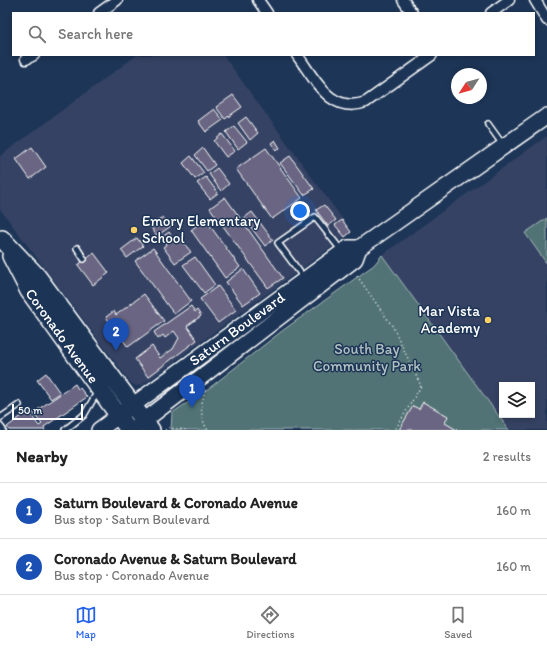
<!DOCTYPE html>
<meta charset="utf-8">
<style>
body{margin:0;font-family:Itim,sans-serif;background:#f6f6f6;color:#222}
.controls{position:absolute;right:12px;bottom:12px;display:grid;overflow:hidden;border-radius:0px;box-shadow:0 2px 6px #0003}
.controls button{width:36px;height:36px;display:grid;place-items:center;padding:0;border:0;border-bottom:1px solid #e0e0e0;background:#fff;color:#222;font:20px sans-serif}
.compass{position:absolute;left:451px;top:68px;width:36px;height:36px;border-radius:50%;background:#fff;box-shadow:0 2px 6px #0003;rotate:234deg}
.scale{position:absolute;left:12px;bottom:10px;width:71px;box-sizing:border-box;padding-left:4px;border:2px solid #fff;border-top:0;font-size:11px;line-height:14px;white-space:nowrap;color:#fff;-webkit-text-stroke:3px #1d3557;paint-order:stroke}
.you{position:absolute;left:300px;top:211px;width:14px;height:14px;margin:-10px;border:3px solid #fff;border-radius:50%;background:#1a73e8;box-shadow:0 0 0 6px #1a73e833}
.badge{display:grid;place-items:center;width:26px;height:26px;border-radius:50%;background:#2563eb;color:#fff;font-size:13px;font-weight:700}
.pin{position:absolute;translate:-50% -33px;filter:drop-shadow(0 1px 2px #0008)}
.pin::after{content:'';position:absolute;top:21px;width:14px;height:12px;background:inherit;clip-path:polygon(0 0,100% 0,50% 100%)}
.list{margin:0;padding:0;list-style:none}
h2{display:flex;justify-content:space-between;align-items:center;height:52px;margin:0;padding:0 16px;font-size:17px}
h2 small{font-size:13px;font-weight:400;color:#767676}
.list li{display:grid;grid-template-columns:26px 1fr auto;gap:12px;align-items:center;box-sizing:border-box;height:56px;padding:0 16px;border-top:1px solid #e0e0e0}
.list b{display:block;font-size:15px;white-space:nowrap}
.list p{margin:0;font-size:13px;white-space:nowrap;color:#767676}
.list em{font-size:13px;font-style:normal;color:#767676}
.icon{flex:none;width:22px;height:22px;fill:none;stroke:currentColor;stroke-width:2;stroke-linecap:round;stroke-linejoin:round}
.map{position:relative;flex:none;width:547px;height:430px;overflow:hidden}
.search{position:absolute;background:#fff;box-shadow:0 2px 6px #0003;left:12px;right:12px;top:12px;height:44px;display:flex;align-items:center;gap:10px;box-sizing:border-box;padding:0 14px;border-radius:0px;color:#767676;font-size:15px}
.sheet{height:164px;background:#fff}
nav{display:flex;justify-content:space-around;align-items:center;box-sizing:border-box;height:56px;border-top:1px solid #e0e0e0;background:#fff;font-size:11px;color:#767676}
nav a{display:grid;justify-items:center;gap:2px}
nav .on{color:#2563eb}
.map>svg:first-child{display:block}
.built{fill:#344364;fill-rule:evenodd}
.green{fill:#517374;stroke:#a8b9ba}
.building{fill:#696582;stroke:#fff}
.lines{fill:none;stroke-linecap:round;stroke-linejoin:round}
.lane-casing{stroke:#fff;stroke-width:8}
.street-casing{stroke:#fff;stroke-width:13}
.secondary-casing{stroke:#fff;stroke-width:18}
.primary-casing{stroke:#fff;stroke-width:20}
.path{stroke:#fff;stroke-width:1.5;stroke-dasharray:1 3;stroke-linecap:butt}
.lane{stroke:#1d3557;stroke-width:5}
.street{stroke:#1d3557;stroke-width:10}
.secondary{stroke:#1d3557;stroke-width:15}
.primary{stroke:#1d3557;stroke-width:17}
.poi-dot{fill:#ffd166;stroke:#1d3557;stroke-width:1.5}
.labels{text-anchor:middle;stroke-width:3;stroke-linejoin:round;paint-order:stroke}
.poi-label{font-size:15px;fill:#fff;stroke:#1d3557;text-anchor:start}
.street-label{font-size:15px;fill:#fff;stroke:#1d3557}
.park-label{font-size:15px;fill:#b1c0c0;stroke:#1d3557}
</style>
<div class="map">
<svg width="547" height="430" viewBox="0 0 547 430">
<rect width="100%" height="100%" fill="#1d3557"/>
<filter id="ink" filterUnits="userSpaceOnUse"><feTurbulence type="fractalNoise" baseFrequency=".025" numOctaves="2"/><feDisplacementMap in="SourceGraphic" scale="8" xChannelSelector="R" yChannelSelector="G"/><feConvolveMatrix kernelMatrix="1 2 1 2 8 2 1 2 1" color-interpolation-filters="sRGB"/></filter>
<g filter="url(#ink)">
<path class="built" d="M137,55H223L352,232L142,385L136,386L131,383L0,209V156Z
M547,136V430H509L382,255ZM502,385H532V415H502Z"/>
<path class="green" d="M547,218V264L525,233Z
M382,255L509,430H171L172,413L208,389L282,331L374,265Z"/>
<path class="building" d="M233,95L242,107L225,119L216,107Z
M214,109L223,120L206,132L198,121Z
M246,117L258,133L250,140L238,123Z
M234,126L247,142L238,149L226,132Z
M222,134L235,151L226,157L214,141Z
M275,140L280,148L276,150L271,143Z
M32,147L46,167L30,179L16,159Z
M203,148L215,165L207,171L195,155Z
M266,148L302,198L272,219L236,169Z
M191,156L204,173L195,179L183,163Z
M290,156L314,189L304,195L280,163Z
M217,168L229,184L221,191L209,174Z
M206,177L218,193L210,199L197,183Z
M225,197L283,278L268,288L210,208Z
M324,205L336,220L328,226L316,210Z
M252,212L273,240L265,246L244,218Z
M163,217L171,226L157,236L150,226Z
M205,219L240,267L225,278L191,230Z
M342,220L351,232L345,237L335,225Z
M169,232L174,239L178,236L191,252L175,263L163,247L167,244L162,237Z
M137,238L143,246L127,258L121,250Z
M153,248L191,301L174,314L135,261Z
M94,253L109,273L93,285L78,265Z
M195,257L215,285L204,293L183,265Z
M243,269L260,293L243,305L226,282Z
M218,286L236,310L218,323L200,299Z
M144,294L164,321L128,347L106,317L114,311L116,315Z
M191,306L195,312L197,310L201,316L187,326L197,340L148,377L135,359L152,346L160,358L173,349L179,338L174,331L165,338L163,335L158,339L154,332Z
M46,373L60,393L51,399L37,380Z
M75,384L78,389L80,388L87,397L44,427L45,430H9L7,427L28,411L39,426L42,424L33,413Z
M423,402L448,416L445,423L457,430H399L413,406L419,409Z"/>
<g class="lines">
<g class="lane-casing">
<path id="lane" d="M488,124L503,145
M77,248L84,259
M304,278L278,243L315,217L341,250
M0,418L19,405
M0,426L3,430
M65,430L84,415L98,391"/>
</g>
<g class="street-casing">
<path id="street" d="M258,0L267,13
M403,0L412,13
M535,0L547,20
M99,13L117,0
M491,13L509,0
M297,55C315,79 330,115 366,102L432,55
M26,59L34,55"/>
</g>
<g class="secondary-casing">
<path id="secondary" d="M99,430L348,248H359
M132,430L355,259L359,248L547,116"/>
</g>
<g class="primary-casing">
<path id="primary" d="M2,239L37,276L151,430
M11,256L29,291L129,430"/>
</g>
<path class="path" d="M357,276L393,327L421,386L395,430
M205,390C201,404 199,418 208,430
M165,430L169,428L188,430"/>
<use href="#lane" class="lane"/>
<use href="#street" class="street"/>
<use href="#secondary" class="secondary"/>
<use href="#primary" class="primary"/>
</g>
</g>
<g class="poi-dot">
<circle cx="134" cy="230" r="4"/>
<circle cx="488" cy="320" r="4"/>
</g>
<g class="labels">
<g class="poi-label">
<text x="142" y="226">Emory Elementary<tspan x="142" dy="17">School</tspan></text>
<text x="480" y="316" text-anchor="end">Mar Vista<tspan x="480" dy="17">Academy</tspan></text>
</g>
<g class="street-label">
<text transform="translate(237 329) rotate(-36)" y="5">Saturn Boulevard</text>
<text transform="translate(62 336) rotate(54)" y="5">Coronado Avenue</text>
</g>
<g class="park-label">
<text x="367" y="354">South Bay<tspan x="367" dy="17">Community Park</tspan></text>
</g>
</g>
</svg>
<div class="controls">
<button><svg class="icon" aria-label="layers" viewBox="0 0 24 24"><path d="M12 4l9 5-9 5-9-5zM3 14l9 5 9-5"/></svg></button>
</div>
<svg class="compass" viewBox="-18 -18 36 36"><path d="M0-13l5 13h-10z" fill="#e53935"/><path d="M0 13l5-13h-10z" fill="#767676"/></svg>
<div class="scale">50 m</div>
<div class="you"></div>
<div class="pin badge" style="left:192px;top:408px;background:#1a4fb4">1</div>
<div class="pin badge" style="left:116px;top:351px;background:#1a4fb4">2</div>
<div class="search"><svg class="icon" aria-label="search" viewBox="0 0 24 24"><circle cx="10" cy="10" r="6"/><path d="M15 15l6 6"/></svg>Search here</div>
</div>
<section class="sheet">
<h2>Nearby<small>2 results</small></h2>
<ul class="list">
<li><span class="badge" style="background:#1a4fb4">1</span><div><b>Saturn Boulevard &amp; Coronado Avenue</b><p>Bus stop · Saturn Boulevard</p></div><em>160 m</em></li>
<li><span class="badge" style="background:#1a4fb4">2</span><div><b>Coronado Avenue &amp; Saturn Boulevard</b><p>Bus stop · Coronado Avenue</p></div><em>160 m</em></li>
</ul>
</section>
<nav>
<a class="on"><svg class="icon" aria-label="map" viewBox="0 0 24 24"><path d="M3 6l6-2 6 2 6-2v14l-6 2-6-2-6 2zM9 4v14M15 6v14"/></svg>Map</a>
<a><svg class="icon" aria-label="directions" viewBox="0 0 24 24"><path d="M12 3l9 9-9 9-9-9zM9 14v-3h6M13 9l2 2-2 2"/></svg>Directions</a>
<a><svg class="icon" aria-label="saved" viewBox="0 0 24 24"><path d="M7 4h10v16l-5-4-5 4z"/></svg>Saved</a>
</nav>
